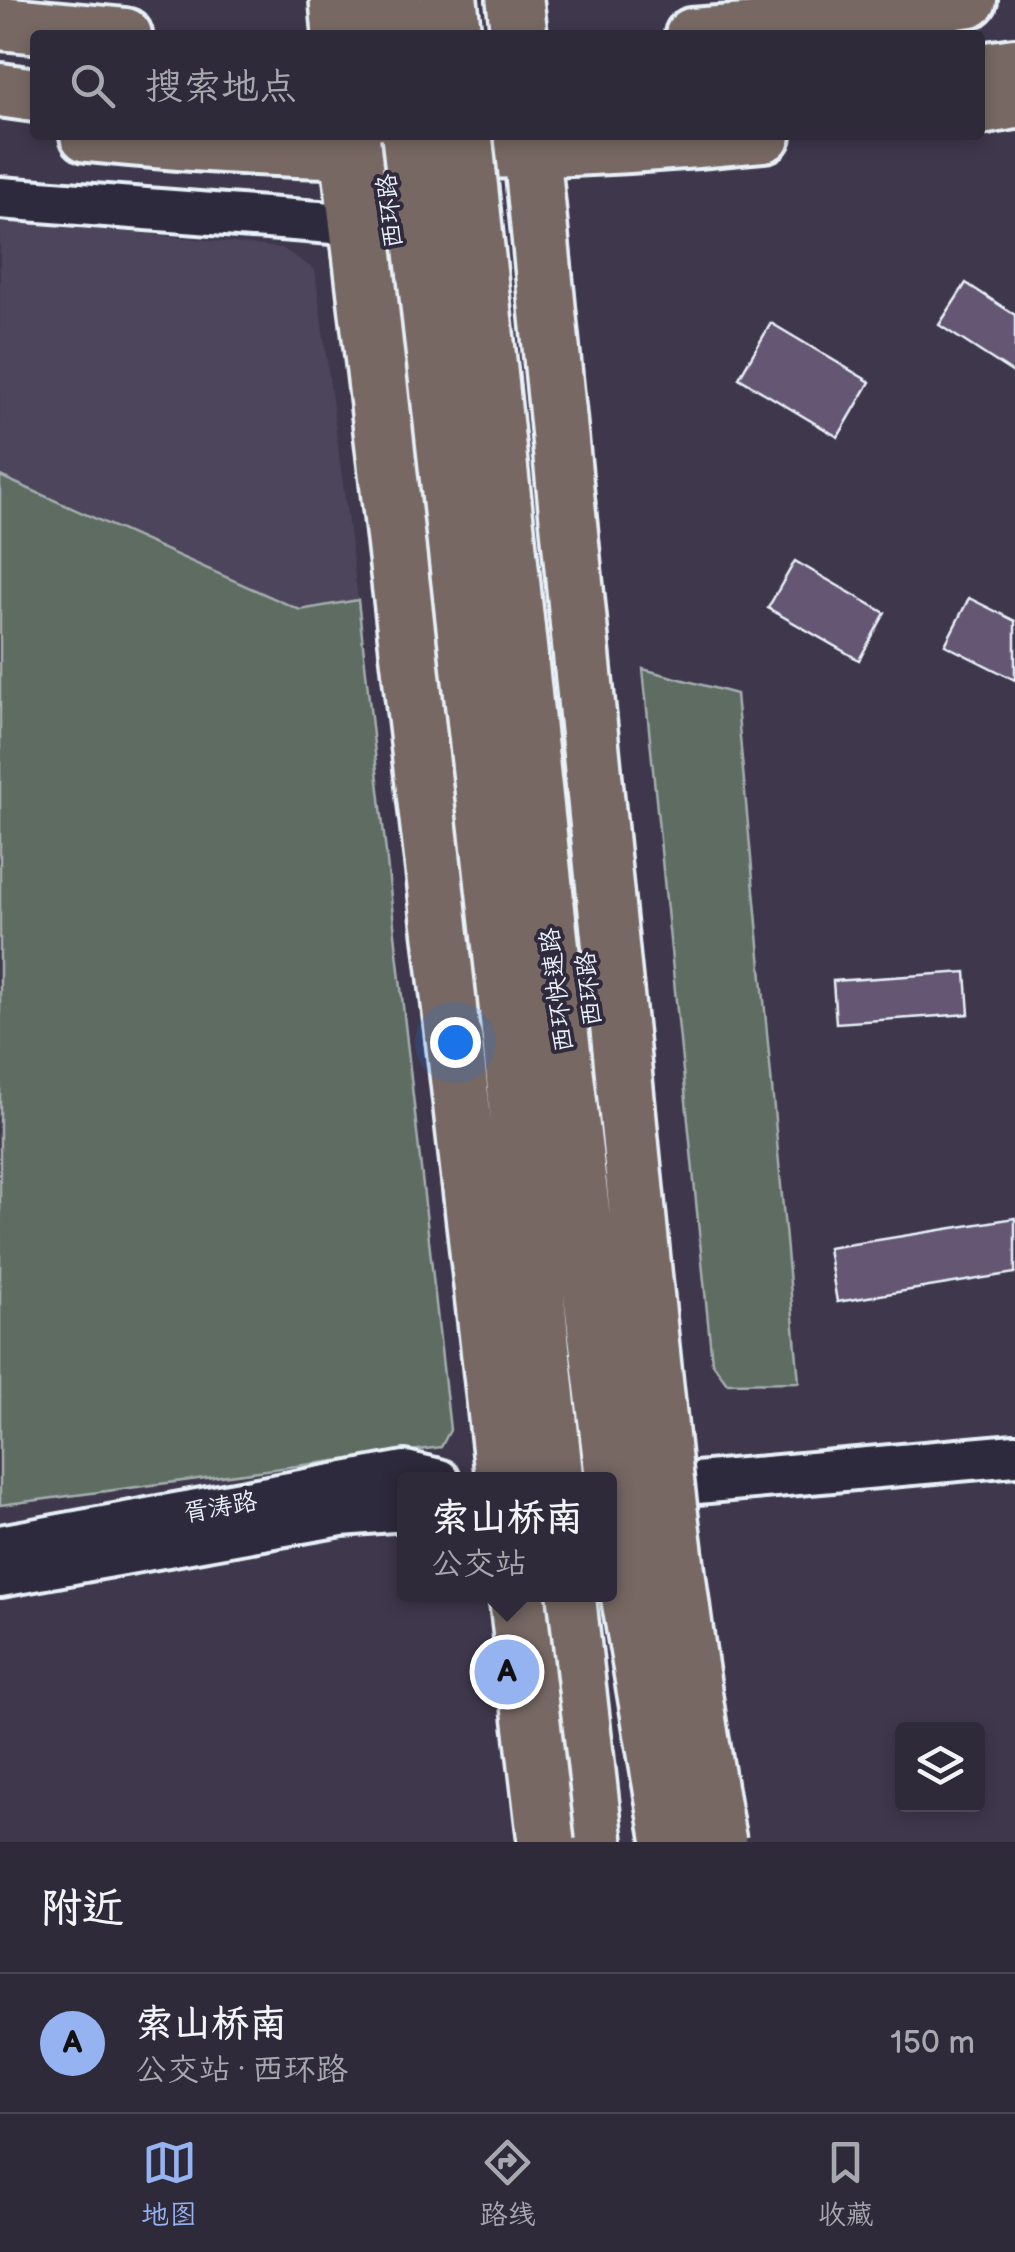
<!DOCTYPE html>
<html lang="zh">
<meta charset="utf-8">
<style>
body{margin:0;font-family:"Balsamiq Sans","LXGW WenKai TC",sans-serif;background:#3b3645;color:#f1f3f6}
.controls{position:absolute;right:30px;bottom:30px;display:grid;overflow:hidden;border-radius:10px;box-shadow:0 5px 15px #0003}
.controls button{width:90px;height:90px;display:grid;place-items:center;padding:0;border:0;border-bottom:2px solid #4a4654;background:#2f2a3a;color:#f1f3f6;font:50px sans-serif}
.you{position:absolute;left:455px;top:1042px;width:35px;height:35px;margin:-25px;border:8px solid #fff;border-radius:50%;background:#1a73e8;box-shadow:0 0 0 15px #1a73e833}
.badge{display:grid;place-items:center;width:65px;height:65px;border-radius:50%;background:#95b2f1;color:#111;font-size:32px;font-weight:700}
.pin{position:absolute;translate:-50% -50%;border:5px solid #fff;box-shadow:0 2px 10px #0006}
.popup{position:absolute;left:397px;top:1472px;width:220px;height:130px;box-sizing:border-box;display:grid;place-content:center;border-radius:10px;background:#2f2a3a;filter:drop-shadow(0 2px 8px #0005);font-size:32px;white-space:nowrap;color:#a7a7af}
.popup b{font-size:38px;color:#f1f3f6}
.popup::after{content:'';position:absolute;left:50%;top:100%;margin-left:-20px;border:20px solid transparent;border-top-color:#2f2a3a}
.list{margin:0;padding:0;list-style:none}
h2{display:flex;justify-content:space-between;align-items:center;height:130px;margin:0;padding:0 40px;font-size:42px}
h2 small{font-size:32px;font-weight:400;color:#a7a7af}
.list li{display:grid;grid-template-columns:65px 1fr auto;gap:30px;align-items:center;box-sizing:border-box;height:140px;padding:0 40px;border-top:2px solid #4a4654}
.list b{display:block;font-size:38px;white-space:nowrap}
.list p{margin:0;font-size:32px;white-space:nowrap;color:#a7a7af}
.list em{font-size:32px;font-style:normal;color:#a7a7af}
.icon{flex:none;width:55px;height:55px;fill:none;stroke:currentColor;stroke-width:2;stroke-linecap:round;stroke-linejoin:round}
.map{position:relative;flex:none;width:1015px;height:1842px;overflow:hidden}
.search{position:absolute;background:#2f2a3a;box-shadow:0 5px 15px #0003;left:30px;right:30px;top:30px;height:110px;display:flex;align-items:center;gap:25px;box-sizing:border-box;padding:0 35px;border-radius:10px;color:#a7a7af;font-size:38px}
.sheet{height:270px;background:#2f2a3a}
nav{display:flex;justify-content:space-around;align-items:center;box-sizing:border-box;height:140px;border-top:2px solid #4a4654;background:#2f2a3a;font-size:28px;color:#a7a7af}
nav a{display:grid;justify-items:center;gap:5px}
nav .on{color:#95b2f1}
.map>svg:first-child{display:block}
.built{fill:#4d455b}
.green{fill:#5e6c62;stroke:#a3aead;stroke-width:2.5}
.building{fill:#655773;stroke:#e8f1f8;stroke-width:2.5}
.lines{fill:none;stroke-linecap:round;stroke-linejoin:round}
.minor-casing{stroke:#e8f1f8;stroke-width:48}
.major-casing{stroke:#e8f1f8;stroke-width:60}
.highway-casing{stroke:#e8f1f8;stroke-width:62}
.minor{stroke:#2f2a3d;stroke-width:40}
.major{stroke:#776864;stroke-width:52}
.highway{stroke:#776864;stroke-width:55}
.highway-bridge-casing{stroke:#e8f1f8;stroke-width:62;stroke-linecap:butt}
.highway-bridge{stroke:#776864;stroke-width:55}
.labels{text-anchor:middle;stroke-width:8;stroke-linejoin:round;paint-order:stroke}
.street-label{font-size:25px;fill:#e8f1f8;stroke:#2f2a3d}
</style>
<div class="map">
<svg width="1015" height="1842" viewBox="0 0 1015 1842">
<rect width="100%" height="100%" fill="#3f384d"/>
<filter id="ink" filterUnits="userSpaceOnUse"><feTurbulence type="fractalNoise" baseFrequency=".01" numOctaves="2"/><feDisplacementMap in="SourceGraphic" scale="20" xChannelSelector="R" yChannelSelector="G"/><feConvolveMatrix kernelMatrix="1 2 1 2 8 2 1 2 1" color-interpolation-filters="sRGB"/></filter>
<g filter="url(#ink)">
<path class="built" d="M0,219L282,248L315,270L358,600L301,610L0,476Z"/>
<path class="green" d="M0,476L300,610L358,600L450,1430L441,1447L0,1505Z
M643,669L736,694L799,1382L727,1383L712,1362Z"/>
<path class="building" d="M966,283L1015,315V374L939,325Z
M771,323L870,382L838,437L739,378Z
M795,561L885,613L859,660L768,608Z
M969,598L1015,621V680L945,645Z
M966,972L969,1014L836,1023L833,981Z
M1015,1218V1273L837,1302L828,1248Z"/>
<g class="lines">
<g class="minor-casing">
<path id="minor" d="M0,198L385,227
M640,1488L1015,1455
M0,1546L405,1472L439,1480
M0,1576L341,1515L404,1510"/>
</g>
<g class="major-casing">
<path id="major" d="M366,0L370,35
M0,23L125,35
M692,35L746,31L970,0
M980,70L1015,65
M0,90L35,95
M980,108L1015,102
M87,135C311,158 541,158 764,135
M380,135L460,859"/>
</g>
<g class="highway-casing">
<path id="highway" d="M338,0L341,35
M394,0L399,35
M449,0L453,35
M515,0L519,35
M347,135L454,1038
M530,135L612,961
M567,1594L595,1842"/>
</g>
<use href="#minor" class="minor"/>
<use href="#major" class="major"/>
<use href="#highway" class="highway"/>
<g class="highway-bridge-casing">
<path id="highway-bridge" d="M410,135L505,985L555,1480
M464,135L554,980L624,1565L671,1842
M612,961C643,1255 665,1551 718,1842
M454,1038L504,1480
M517,1594L546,1842"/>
</g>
<use href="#highway-bridge" class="highway-bridge"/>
</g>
</g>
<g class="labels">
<g class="street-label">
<text transform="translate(389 211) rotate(-96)" y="9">西环路</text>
<text transform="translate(588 989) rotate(-96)" y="9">西环路</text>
<text transform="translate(556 990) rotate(-97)" y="9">西环快速路</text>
<text transform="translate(220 1506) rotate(-10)" y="9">胥涛路</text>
</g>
</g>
</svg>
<div class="controls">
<button><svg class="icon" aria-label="layers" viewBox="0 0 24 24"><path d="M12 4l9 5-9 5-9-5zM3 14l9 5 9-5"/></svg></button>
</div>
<div class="you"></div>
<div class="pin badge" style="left:507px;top:1672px">A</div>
<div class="popup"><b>索山桥南</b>公交站</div>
<div class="search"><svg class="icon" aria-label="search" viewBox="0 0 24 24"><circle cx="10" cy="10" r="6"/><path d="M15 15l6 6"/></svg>搜索地点</div>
</div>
<section class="sheet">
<h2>附近<small></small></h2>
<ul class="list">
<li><span class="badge">A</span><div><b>索山桥南</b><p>公交站 · 西环路</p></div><em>150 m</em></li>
</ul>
</section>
<nav>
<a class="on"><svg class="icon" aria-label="map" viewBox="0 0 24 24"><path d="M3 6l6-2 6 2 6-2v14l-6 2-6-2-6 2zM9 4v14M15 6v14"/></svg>地图</a>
<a><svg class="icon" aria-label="directions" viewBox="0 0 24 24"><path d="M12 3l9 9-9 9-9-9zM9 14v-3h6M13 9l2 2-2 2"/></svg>路线</a>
<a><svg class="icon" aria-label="saved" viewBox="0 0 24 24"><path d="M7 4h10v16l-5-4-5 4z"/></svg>收藏</a>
</nav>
